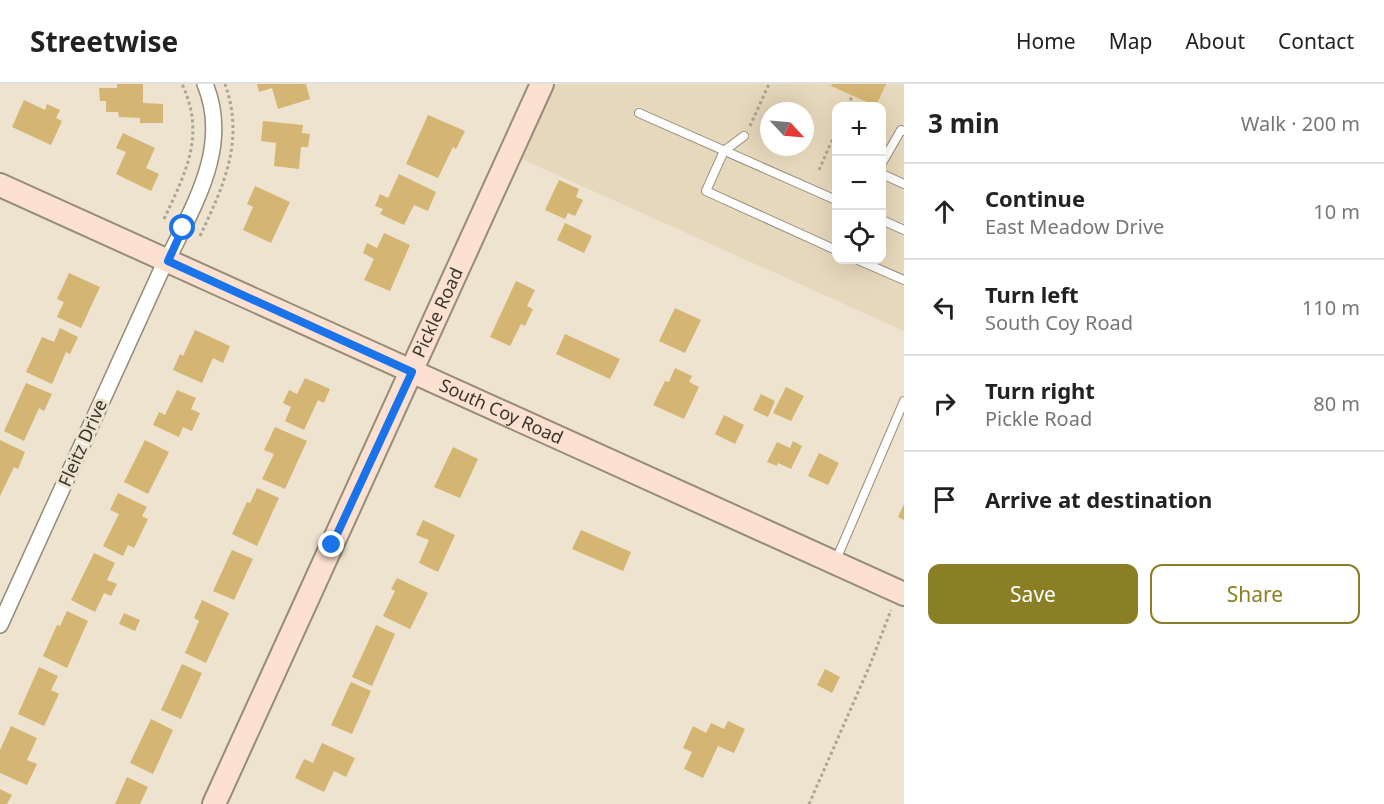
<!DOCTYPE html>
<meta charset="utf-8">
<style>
body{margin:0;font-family:"Noto Sans",sans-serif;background:#f6f6f6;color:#222}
.controls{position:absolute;right:18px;top:18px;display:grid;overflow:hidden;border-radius:12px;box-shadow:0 6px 24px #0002}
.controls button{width:54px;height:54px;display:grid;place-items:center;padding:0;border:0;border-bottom:2px solid #e0e0e0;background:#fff;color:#222;font:30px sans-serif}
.compass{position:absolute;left:760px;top:18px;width:54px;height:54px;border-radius:50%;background:#fff;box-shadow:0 6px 24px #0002;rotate:116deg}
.stop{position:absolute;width:18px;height:18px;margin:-14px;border:4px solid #1a73e8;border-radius:50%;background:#fff}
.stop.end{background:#1a73e8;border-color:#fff;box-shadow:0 2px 6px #0008}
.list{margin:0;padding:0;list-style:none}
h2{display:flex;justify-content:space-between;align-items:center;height:78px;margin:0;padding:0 24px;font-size:26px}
h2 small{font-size:20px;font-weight:400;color:#767676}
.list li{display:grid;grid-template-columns:39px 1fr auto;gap:18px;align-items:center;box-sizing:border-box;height:96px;padding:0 24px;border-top:2px solid #e0e0e0}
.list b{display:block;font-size:22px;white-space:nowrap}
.list p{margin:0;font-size:20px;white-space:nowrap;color:#767676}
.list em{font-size:20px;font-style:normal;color:#767676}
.actions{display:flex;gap:12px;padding:18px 24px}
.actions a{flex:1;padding:14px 0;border:2px solid #8a7f25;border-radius:12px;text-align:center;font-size:21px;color:#8a7f25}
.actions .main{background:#8a7f25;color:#fff}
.icon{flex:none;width:33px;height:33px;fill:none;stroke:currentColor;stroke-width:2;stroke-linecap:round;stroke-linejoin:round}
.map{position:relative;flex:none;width:904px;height:720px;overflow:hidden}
header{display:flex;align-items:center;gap:36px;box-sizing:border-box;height:84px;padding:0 30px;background:#fff;border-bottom:2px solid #e0e0e0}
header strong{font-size:28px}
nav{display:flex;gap:33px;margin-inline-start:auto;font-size:21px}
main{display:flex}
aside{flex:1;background:#fff}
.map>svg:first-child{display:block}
.built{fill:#e6d8bc;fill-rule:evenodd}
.building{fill:#d5b573}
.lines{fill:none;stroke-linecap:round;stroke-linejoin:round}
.lane-casing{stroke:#968c79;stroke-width:10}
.street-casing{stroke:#968c79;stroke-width:18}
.secondary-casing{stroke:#968c79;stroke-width:26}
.path{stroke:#aca494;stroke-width:3;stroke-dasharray:3 3;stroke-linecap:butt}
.lane{stroke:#fff;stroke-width:8}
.street{stroke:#fff;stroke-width:15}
.secondary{stroke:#fce0d0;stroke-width:22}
.route{stroke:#1a73e8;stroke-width:8}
.labels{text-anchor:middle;stroke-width:6;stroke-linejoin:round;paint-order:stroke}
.street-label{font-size:18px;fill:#3b372f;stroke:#ede3ce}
</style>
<header>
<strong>Streetwise</strong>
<nav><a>Home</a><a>Map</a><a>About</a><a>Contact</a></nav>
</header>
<main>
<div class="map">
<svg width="904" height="720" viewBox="0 0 904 720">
<rect width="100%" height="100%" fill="#ede3ce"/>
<path class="built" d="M542,0H904V247L511,70ZM836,22H882V176H836ZM769,27H805V63H769Z"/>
<path class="building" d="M117,0H143V19L163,20V39H140V34L119,33L118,28H106V17H100L99,4H117Z
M257,0H306L310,15L278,25L272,4L259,8Z
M832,0H886L876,22L831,2Z
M24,16L45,26L47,20L60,26L56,34L62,37L51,61L12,43Z
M428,31L465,47L456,65L453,63L438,94L406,80Z
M263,37L303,41L302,49L310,50L308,63H301L299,85L274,82L276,59L261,57Z
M123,49L155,64L146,84L159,90L151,107L116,90L126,68L116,64Z
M399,90L436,108L428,127L414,121L404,141L380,130L383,125L375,122L380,110L388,114Z
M559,96L579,105L576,113L583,116L575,132L568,129L565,135L545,126Z
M255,102L290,118L271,159L243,146L253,123L247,120Z
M565,139L592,152L584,169L557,156Z
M384,149L410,161L390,207L364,196L374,175L363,169L367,159L377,164Z
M69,189L100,203L81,244L57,233L64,218L57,215Z
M516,197L535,206L527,222L533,225L525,242L521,240L510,262L490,253Z
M675,224L701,236L685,269L659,257Z
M60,244L78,253L70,270L66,268L52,300L26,288L42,253L54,258Z
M195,246L230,262L223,279L213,274L202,299L173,286L180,270L183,272Z
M565,250L620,275L610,295L556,270Z
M675,284L692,292L689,298L699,303L684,335L653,321L665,297L669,298Z
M305,294L330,305L324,319L318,316L304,346L285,337L291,323L283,319L289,306L297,310Z
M26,299L52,310L44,327L39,324L24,357L4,347Z
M786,303L804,312L791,337L773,329Z
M177,306L196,314L191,325L200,329L192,347L183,343L179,353L153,341L159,328L165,331Z
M761,310L775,317L768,333L753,326Z
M724,331L744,341L735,360L715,350Z
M275,343L307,357L285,405L262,395L274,370L264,366Z
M0,356L25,368L18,385L14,383L0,412Z
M145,356L169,368L148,410L124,398Z
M793,357L802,362L791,385L778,379L777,382L767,378L777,358L790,364Z
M453,363L478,375L460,414L434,403Z
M819,369L839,379L828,401L808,392Z
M257,404L279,414L257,462L232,450L247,418L250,419Z
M118,409L147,423L142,432L148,435L134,464L128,461L123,472L103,462L119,430L110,426Z
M904,420V436L898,433Z
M423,436L455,451L438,488L419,479L429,456L416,451Z
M581,446L631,468L623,487L572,465Z
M232,466L253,475L234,516L213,507Z
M94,469L115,479L107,496L117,500L111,512L104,509L95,528L71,516Z
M397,494L428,509L410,545L383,532L395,507L391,505Z
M202,516L229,529L206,579L185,569L199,537L194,534Z
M67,527L88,537L67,584L43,572L57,541L60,542Z
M124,529L140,536L135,547L119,540Z
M376,541L395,550L372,602L352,593Z
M182,580L202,589L181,635L161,626Z
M39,583L58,592L51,606L59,610L44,642L18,630Z
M825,585L840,593L832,609L817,601Z
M351,598L371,607L352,650L331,641Z
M151,635L173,646L153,690L130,679Z
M728,637L745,645L734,669L718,662L703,694L684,685L692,668L683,664L693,642L706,649L711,639L724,645Z
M11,642L37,654L27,676L37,680L27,701L0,689V666Z
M322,659L355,674L346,693L334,687L324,708L295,694L304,675L313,679Z
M127,693L148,703L140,720H115Z
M0,705L12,711L7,720H0Z"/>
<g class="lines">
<g class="lane-casing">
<path id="lane" d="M639,29L836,116
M744,52L724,67L706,107L836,166
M882,79L901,46L904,47
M882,90L904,100
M882,136L904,146
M858,176L904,196
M836,476L904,317"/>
</g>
<g class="street-casing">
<path id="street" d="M167,177C194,120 231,63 205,0
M0,541L166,176"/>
</g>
<g class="secondary-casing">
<g id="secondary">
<path id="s1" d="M0,101L904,510"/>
<path id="s2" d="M214,720L542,0"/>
</g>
</g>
<path class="path" d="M848,22L852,12
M750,42L769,0
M819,86L836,47
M164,135C186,88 206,51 182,0
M200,152C224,101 245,57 225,0
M809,720L870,581L891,526"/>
<use href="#lane" class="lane"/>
<use href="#street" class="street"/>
<use href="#secondary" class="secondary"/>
</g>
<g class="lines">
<path class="route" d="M183,144L168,177L412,288L332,461"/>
</g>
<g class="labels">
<g class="street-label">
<text dy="6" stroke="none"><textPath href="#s2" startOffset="540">Pickle Road</textPath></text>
<text dy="6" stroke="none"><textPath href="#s1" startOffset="550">South Coy Road</textPath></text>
<text transform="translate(83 359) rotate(-66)" y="6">Fleitz Drive</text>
</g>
</g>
</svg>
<div class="controls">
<button>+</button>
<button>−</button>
<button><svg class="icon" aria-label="locate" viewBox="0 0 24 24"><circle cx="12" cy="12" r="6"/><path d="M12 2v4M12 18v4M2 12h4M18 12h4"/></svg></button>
</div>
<svg class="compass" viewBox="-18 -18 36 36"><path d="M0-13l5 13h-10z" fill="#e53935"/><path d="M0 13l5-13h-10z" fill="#767676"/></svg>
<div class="stop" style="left:183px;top:144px"></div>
<div class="stop end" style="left:332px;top:461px"></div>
</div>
<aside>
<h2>3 min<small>Walk · 200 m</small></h2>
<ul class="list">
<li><svg class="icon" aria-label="ahead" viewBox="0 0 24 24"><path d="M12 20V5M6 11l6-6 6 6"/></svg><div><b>Continue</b><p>East Meadow Drive</p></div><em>10 m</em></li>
<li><svg class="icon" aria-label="left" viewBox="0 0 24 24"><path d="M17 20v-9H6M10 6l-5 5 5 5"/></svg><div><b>Turn left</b><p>South Coy Road</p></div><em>110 m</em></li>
<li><svg class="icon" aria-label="right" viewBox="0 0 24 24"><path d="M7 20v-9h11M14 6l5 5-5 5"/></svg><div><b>Turn right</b><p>Pickle Road</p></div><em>80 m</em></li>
<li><svg class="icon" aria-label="arrive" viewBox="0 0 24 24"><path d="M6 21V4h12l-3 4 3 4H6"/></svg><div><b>Arrive at destination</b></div></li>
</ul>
<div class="actions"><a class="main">Save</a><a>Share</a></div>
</aside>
</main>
